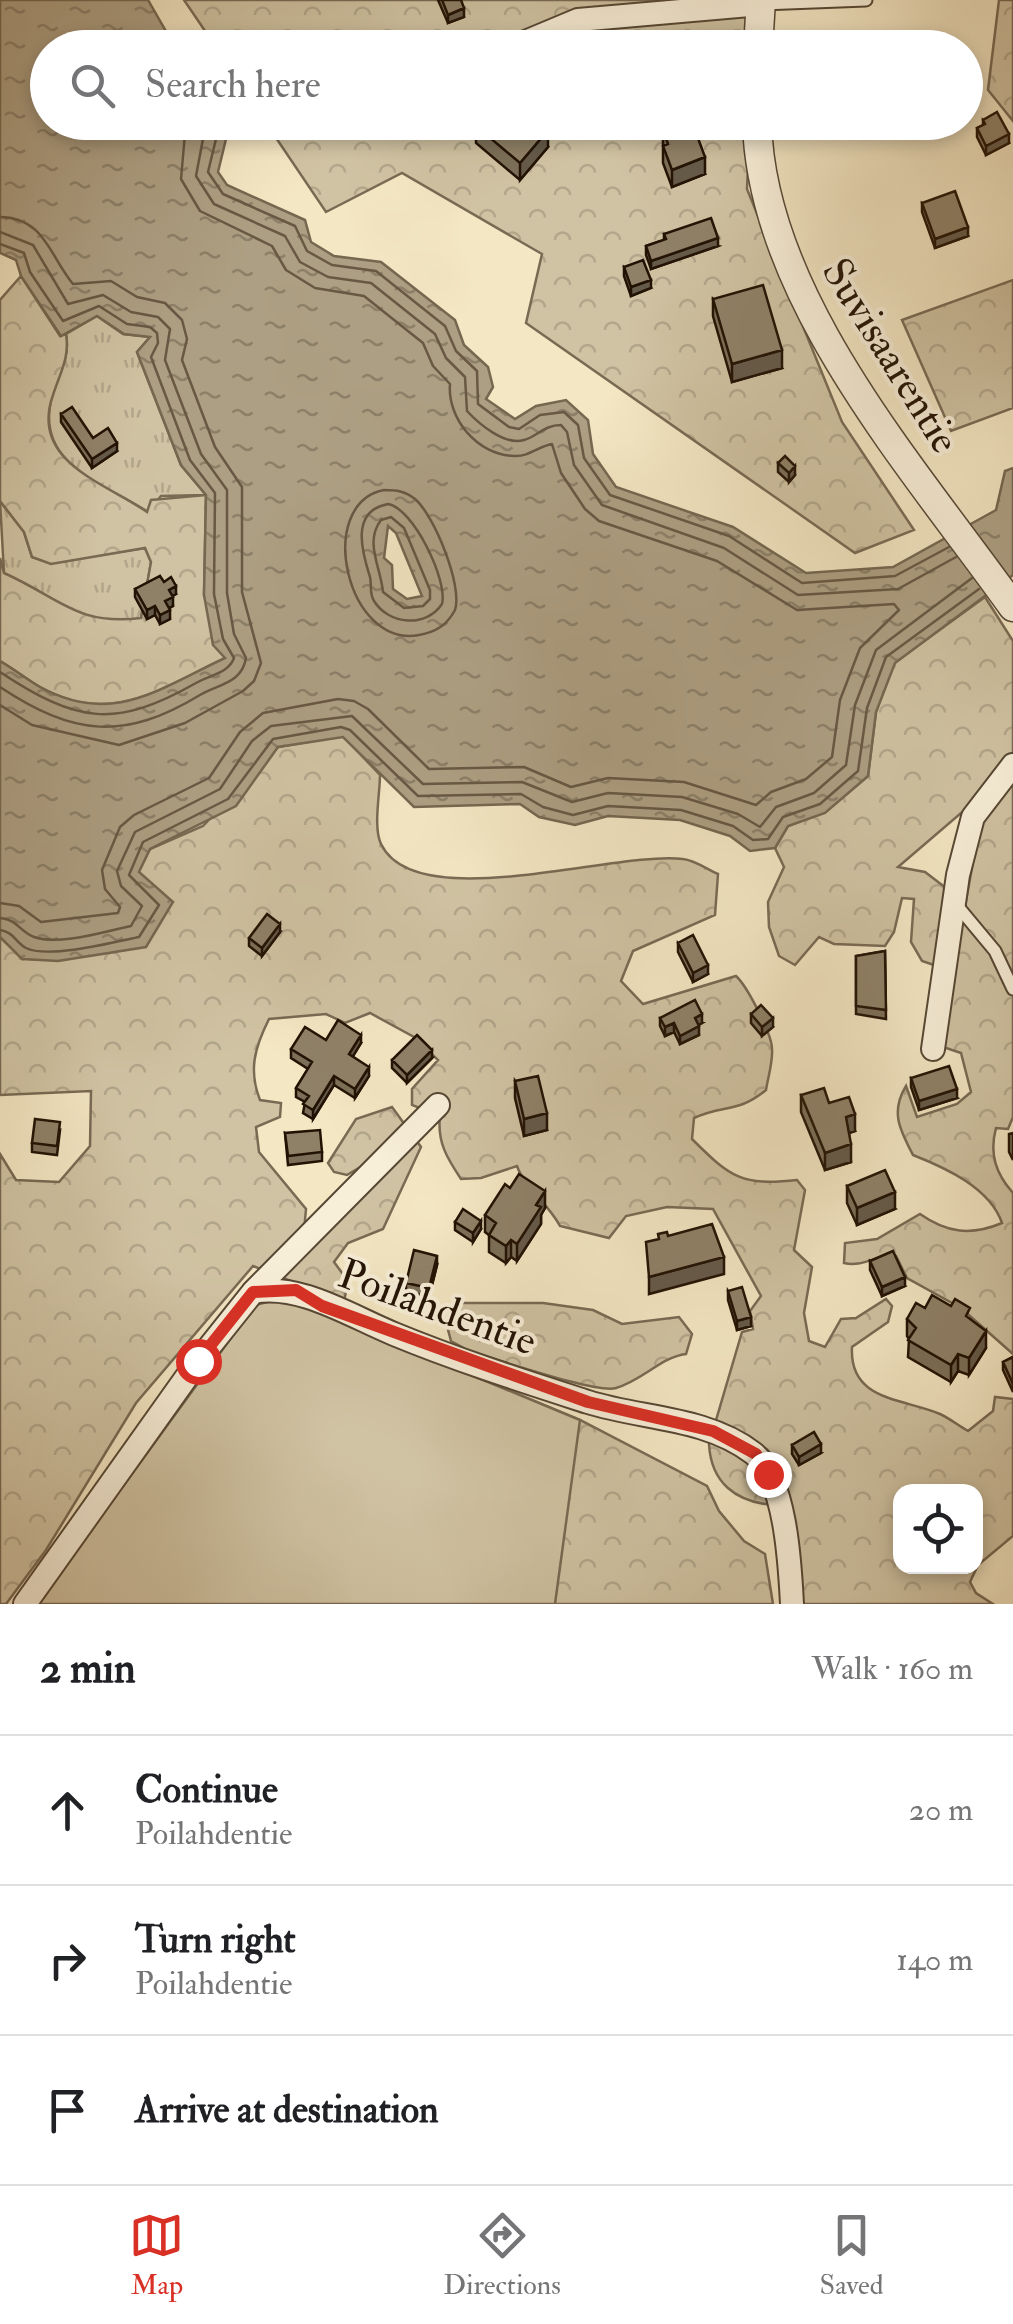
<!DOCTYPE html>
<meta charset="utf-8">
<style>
body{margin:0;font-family:"IM FELL Double Pica",serif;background:#f6f6f6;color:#202124}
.controls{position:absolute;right:30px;bottom:30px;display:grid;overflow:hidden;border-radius:20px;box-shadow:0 5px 15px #0003}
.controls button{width:90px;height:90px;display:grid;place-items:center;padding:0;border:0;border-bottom:2px solid #e0e0e0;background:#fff;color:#202124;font:50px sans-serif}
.stop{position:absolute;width:30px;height:30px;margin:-22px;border:8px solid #d93025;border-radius:50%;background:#fff}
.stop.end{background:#d93025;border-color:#fff;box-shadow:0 2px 10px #0008}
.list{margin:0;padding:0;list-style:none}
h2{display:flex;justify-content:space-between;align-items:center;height:130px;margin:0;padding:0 40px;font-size:42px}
h2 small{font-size:32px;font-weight:400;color:#757577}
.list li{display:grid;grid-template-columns:65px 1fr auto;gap:30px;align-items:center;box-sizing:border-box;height:150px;padding:0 40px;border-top:2px solid #e0e0e0}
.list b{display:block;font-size:38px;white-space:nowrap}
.list p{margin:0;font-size:32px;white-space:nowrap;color:#757577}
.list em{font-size:32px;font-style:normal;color:#757577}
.icon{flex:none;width:55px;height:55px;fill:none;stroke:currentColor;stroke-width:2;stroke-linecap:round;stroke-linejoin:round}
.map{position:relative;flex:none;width:1013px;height:1604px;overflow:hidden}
.search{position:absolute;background:#fff;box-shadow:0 5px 15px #0003;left:30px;right:30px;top:30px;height:110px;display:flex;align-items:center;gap:25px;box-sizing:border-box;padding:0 35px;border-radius:55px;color:#757577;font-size:38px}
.sheet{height:580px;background:#fff}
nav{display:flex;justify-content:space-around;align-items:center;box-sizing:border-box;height:140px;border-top:2px solid #e0e0e0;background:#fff;font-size:28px;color:#757577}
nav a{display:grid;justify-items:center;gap:5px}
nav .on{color:#d93025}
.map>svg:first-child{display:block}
.grass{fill:url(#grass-tufts);stroke:#796a54;stroke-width:2.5}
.forest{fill:url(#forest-crowns);stroke:#796a54;stroke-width:2.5;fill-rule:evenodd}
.park{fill:#d0c3a3;stroke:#796a54;stroke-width:2.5}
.water{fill:url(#water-ripples);stroke:#756750;stroke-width:2.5;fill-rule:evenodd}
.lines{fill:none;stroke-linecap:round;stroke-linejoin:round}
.shore{stroke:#685844;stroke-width:2.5}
.service-casing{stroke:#564734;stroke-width:15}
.minor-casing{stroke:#564734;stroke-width:26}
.tertiary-casing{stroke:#564734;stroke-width:31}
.service{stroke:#f8efd9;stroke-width:11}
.minor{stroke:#f8efd9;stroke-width:22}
.tertiary{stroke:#f8efd9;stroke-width:28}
.wall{fill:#7b6f59;stroke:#221204;stroke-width:2.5}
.shaded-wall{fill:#645a49;stroke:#221204;stroke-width:2.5}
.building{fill:#8f8168;stroke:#221204;stroke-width:2.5}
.route{stroke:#d93025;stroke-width:12}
.labels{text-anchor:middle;stroke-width:8;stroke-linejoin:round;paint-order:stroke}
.street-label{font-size:42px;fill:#221204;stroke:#f8efd9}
</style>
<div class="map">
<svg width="1013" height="1604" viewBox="0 0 1013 1604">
<defs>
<pattern id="grass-tufts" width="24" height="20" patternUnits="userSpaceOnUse" patternTransform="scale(2.5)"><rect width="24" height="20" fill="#d0c3a3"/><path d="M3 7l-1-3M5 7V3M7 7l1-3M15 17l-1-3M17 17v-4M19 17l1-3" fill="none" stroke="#b2a68b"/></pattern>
<pattern id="forest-crowns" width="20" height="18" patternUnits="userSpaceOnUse" patternTransform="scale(2.5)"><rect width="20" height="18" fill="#d0c3a3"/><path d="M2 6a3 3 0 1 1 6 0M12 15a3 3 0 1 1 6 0" fill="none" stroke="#b2a68b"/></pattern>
<pattern id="water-ripples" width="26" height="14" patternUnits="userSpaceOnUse" patternTransform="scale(2.5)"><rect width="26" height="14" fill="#ad9f83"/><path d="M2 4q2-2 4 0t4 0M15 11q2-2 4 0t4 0" fill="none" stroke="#8c8069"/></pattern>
</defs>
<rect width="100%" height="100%" fill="#f4e7c4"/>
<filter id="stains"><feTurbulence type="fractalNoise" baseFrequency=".002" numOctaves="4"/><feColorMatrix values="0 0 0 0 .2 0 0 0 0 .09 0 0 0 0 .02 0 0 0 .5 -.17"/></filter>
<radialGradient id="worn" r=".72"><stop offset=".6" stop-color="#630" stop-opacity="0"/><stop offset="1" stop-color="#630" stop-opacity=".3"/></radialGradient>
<path class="grass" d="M97,316L123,334L150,337L137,352L181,465L206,495L161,496L148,512C106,484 36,466 51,400C56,376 71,360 66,334Z
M0,501L24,532L32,557L50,563L145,548L151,562L141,619L112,622L83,617L4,573Z"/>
<path class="forest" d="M184,0H756L754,48L216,47Z
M999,0H1013V121L988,90Z
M266,123H750L747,189L842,422L914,530L855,553L526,323L542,254L402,173L326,212Z
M21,276L60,336L66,334C70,357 60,373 53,395C29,462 106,483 147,512L151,500L206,495L204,595L225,659C159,688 113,727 40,687C26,679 14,669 0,661V558L4,573C60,598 77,626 141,618L151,562L145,548L51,564L32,557L24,532L0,501V300Z
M1013,280V408L951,431L902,320Z
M985,597L1013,641V1117L1008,1129L996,1128C989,1154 996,1174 1013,1193V1354L961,1308L907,1278L896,1256C876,1254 863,1268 844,1263L845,1243L877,1239L920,1214C947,1233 971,1236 1002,1223C990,1188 946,1168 913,1155C900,1130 890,1112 906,1086L917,1117L957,1104L971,1092L961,1053L940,1046L978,834L961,813L898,867L925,872L946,888L934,965L922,961L911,942L914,899L902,898L894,932L885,946L834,944L819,937L795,965L779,956L769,927L768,902L784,867L775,848L788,826L825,812L868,776L876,712L894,663Z
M343,736L380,775C380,794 373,827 381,844C416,917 617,850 683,859C694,860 707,869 718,874L715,915L633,951L621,981L643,1004L736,976C747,986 772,1034 772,1049C773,1062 768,1077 766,1090C736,1114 725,1104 694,1118L692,1139C731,1178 742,1186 797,1180L805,1190L794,1250L812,1267L804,1313L809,1341L825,1347L841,1319L856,1318L886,1299L892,1306L888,1322L852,1347C849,1401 902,1398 940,1414C949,1418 959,1426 968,1431L993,1411L995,1397L1013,1399V1536L978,1565L970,1582L976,1593L993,1604H796L773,1505C736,1502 711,1483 709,1444L742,1332L753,1329L750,1311L761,1296L713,1209L667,1207L626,1216L609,1238L560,1226C548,1203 524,1187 517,1166L481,1178L461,1179C447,1158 437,1142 440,1116L412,1105V1089L438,1060L414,1037L370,1013L345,1023L326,1014L269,1019C255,1047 248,1070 260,1100L281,1103L280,1117L256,1127L259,1152L306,1209L304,1231L372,1160L347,1175L334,1172L328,1163L356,1119L392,1107L421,1147L383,1229L348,1243L334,1262L348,1281L344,1302L253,1266L136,1403L46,1550L6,1604H0V1154L16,1180L59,1182L90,1146L91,1091L0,1095V937L23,959L138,872L150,849L203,826L278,747ZM900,1492H976V1566H900Z
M285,1298L580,1420L707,1486L719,1511L744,1541L765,1554L773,1604H37Z
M456,1303H543L593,1310L622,1324L679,1317L692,1334L686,1354C661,1357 642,1381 616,1388C597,1394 497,1359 471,1352L451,1341L447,1326Z"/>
<path class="park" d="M285,1298L580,1420L555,1604H37L255,1305Z"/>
<path class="water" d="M0,0H148L175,47L48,48V122L223,123L226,139L218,172L227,185L305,220L311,242L334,256L381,262L455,320L464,345L488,367L493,387L486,399L515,419L536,406L566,400L588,420L593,454L616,487L733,527L806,573L893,567L996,510L1005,471L1013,468V575L895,663L876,712L868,776L825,813L788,826L775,848L750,851L730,836L680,820L608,816L575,825L539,817L520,804L414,807L343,737L278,747L236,806L150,849L139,872L173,902L146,947L58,961L22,959L0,937V661C14,669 26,679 40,687C113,727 160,688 225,658L213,645L204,595L206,495L181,465L137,352L150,337L124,334L97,316L61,336L21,276L16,260L0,253ZM388,526L396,533L422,596L407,599L393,589L392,565L384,558Z"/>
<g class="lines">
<path class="shore" d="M201,122L203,139L196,176L214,204L285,236L300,262L328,277L371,283L435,334L446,358L465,377L467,411C479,424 505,446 524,440C538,436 544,425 561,425L567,432L574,465L602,505L724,548L798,595L898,589L956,557
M214,122L216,139L208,172L223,194L295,226L307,251L332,265L376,271L445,326L456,351L477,371L478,404L509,427L519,429L540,415L564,412L578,425L584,458L610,495L729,536L802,583L895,576L949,547
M0,217C45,218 49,255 73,284L111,281L137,297L165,303L182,320L187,339L182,360L215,447L242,487V592L261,663L254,681L243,691L185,723L119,745L32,725L0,705
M0,232L33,245L68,304L103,295L131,312L158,317L170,329L165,360L201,454L227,490V593L234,634L246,658C242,683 219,684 200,695C124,741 74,736 0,687
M0,244L24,253L30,272L63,321L99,306L127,324L150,327L157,333L158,343L151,357L190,460L215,493L214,594L223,639L234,658C228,674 209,675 196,683C115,729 77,723 0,672
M384,490C396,490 405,491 415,499C434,515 463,586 455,610C447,625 436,632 419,635C347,649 314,504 384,490Z
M388,504C413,508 448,580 442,604C426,628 389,625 374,601C369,593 372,585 370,577C362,552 350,511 388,504Z
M391,517L404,528L430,590V599L423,606L404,608L383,592C381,568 364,542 381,520Z
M0,903L19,906L41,922L118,913L120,907L105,889L102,870L120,827L134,815L209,778L240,732L263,713L338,699L354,701L368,709L429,769L524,767L571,787L608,778L684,782L756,805L771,792L806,779L832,757L840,700L860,648L899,610L894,604L797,610L717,561L599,521L585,509L561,473L552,444C539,446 529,457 514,456C477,455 447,418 450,384L433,366L423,343L364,296L315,288L286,270L272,246L200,211L181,179L186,122
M0,918C17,919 20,932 34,937C61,946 105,931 131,926L142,906L121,886L117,871L135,832L220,789L252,741L271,726L352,716L423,784L522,782L572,802L608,793L682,797L738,814L760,827L776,807L814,793L846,765L855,705L876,650L972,578
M0,930C14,932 15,942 26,948C48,959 115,942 139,937L159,905L129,875L143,842L228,799L273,739L341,727L350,730L418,796L521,794L543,807L573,815L608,806L681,810L733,826L753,840L768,839L783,817L820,804L858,771L867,708L886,657L979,589"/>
<g class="service-casing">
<path id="service" d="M761,4L866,0
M955,903L995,951L1013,989"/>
</g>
<g class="minor-casing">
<path id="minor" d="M511,48L578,20L761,4
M933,1049L958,875L973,817L1013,765
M253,1292L438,1105
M25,1604L198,1361L253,1292C300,1283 350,1316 394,1334C457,1360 523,1381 588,1402C642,1419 706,1417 753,1453C786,1478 790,1566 792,1604"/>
</g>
<g class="tertiary-casing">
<path id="tertiary" d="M758,48L761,0
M757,122C761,298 915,469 1013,607"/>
</g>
<use href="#service" class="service"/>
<use href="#minor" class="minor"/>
<use href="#tertiary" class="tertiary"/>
</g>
<path class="wall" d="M438,0H461L464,17L448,23Z
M983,120L1009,143L986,155L977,137V128L983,125Z
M894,122H930V124L900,138Z
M476,126L548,147L520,180L476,143Z
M663,129L705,174L672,187L663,163Z
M922,203L968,236L935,248L922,212Z
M664,234L718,246L651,269L646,255V246L664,240Z
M624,267L651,288L631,296L624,276Z
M713,299L782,368L732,382L713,316Z
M61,414L93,438L117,451L92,468L61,422Z
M778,463L795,475L789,482L778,472Z
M164,582L176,594L172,596L173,606L169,608L170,619L160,624L155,615L147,619L135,597V589Z
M280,932L262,956L249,946V938Z
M678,943L708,974L693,982L678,952Z
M885,951L886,1019L856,1014V956Z
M751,1014L773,1027L762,1036L751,1023Z
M660,1018L702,1023L698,1025L699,1035L680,1044L674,1032L665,1036L660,1026Z
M326,1040L361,1043L352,1057L369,1076L355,1098L334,1085L313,1119L303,1113L305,1102L296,1097V1088L308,1069L291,1058V1049Z
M432,1058L407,1083L392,1068V1060Z
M911,1078L957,1098L919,1110L911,1087Z
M515,1081L547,1130L524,1136L515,1098Z
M801,1095L829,1103L855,1131L849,1133L851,1162L825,1170L801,1112Z
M60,1130L57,1155L32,1152V1143Z
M285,1133L322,1152V1161L288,1165Z
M1013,1133V1160L1009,1152V1134Z
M847,1186L895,1209L857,1225L847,1203Z
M545,1208L541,1215V1224L517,1261L511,1257L506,1263L489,1252V1235L485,1232V1215Z
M455,1222L481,1229L473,1242L455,1230Z
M870,1261L905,1286L882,1296L870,1270Z
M437,1265L429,1297L406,1291V1283Z
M728,1291L751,1326L737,1330L728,1300Z
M907,1319H970L986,1348L969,1375L958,1371L951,1382L908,1357L909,1339L907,1336Z
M1013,1357V1392L1003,1370V1362Z
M792,1445L821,1453L799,1465L792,1454Z"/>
<path class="shaded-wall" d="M464,8V17L448,23V15Z
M915,122H930V124L900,138V129Z
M548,130V147L520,180V163Z
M1009,134V143L986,155V146Z
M705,157V174L672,187V170Z
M968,227V236L935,248V239Z
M718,238V246L651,269V261Z
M651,280V288L631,296V287Z
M782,350V368L732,382V364Z
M117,443V451L92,468V459Z
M795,466V475L789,482V473Z
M176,586V594L169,598V590Z
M173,597V606L165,610V601Z
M155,606V615L147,619V610Z
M170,610V619L160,624V615Z
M280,924V932L262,956V948Z
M708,965V974L693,982V973Z
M702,1014V1023L695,1027V1018Z
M773,1018V1027L762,1036V1027Z
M674,1023V1032L665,1036V1027Z
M699,1026V1035L680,1044V1036Z
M361,1035V1043L349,1063V1054Z
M432,1050V1058L407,1083V1075Z
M369,1067V1076L355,1098V1089Z
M334,1076V1085L313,1119V1110Z
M957,1089V1098L919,1110V1101Z
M547,1113V1130L524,1136V1119Z
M855,1114V1131L846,1134V1117Z
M851,1144V1162L825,1170V1153Z
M545,1191V1208L541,1215V1224L517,1261V1244L536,1205Z
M895,1192V1209L857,1225V1208Z
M481,1221V1229L473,1242V1233Z
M511,1240V1257L506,1263V1246Z
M437,1256V1265L429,1297V1288Z
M724,1257V1274L649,1294V1277Z
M905,1277V1286L882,1296V1287Z
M751,1317V1326L737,1330V1321Z
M986,1331V1348L969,1375V1358Z
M958,1354V1371L951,1382V1365Z
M821,1444V1453L799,1465V1457Z"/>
<path class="building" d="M442,0H461L464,8L448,15Z
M682,41L683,48H654L653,45Z
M997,112L1009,134L986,146L977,128L985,124L983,120Z
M479,122H539L548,130L520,163L476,126Z
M679,122H692L705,157L672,170L663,146L668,144L663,129Z
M897,122H915L900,129Z
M955,191L968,227L935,239L922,203Z
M711,218L718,238L651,261L646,246L666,239L664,234Z
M643,260L651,280L631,287L624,267Z
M763,285L782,350L732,364L713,299Z
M72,407L93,438L108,428L117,443L92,459L61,414Z
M785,456L795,466L789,473L778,463Z
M160,576L164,582L171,577L176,586L169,590L173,597L165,601L170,610L160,615L155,606L147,610L135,589Z
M267,914L280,924L262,948L249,938Z
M693,935L708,965L693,973L678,943Z
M885,951L886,1010L856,1006V956Z
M695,1000L702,1014L695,1018L699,1026L680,1036L674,1023L665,1027L660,1018Z
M761,1005L773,1018L762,1027L751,1014Z
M338,1020L361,1035L349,1054L369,1067L355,1089L334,1076L313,1110L303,1104L309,1096L296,1088L312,1062L291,1049L305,1027L326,1040Z
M417,1035L432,1050L407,1075L392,1060Z
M949,1066L957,1089L919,1101L911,1078Z
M538,1076L547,1113L524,1119L515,1081Z
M824,1088L829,1103L849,1097L855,1114L846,1117L851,1144L825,1153L801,1095Z
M35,1119L60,1122L57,1146L32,1143Z
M320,1130L322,1152L288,1156L285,1133Z
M885,1170L895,1192L857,1208L847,1186Z
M519,1174L545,1191L536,1205L541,1207L517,1244L511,1240L506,1246L489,1235L496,1223L485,1215L505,1184L510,1188Z
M463,1209L481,1221L473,1233L455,1222Z
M712,1224L724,1257L649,1277L646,1242L659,1239L658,1234L667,1232L668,1236Z
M414,1250L437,1256L429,1288L406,1283Z
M893,1251L905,1277L882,1287L870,1261Z
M742,1287L751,1317L737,1321L728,1291Z
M932,1295L951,1306L955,1299L970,1308L966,1316L986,1331L969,1358L958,1354L951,1365L908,1340L916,1328L907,1319L916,1303L925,1308Z
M1013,1357V1384L1003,1362Z
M814,1432L821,1444L799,1457L792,1445Z"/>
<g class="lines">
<path class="route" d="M198,1361L253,1292L296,1290L322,1306L588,1402L713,1431L756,1454L768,1474"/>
</g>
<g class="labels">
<g class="street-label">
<text transform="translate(892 355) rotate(58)" y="15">Suvisaarentie</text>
<text transform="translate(438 1306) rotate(20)" y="15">Poilahdentie</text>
</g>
</g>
<rect width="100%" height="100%" filter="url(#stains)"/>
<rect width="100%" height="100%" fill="url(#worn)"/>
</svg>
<div class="controls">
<button><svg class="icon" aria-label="locate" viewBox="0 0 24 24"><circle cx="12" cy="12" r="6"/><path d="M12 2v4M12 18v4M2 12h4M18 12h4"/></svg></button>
</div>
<div class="stop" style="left:198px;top:1361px"></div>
<div class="stop end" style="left:768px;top:1474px"></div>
<div class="search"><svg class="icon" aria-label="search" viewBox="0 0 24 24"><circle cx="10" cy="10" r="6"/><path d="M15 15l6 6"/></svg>Search here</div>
</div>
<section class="sheet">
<h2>2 min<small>Walk · 160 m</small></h2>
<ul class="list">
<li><svg class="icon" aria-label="ahead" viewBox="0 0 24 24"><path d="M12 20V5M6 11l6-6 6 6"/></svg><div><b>Continue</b><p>Poilahdentie</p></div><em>20 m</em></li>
<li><svg class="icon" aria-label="right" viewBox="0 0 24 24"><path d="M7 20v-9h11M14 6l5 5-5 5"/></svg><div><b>Turn right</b><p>Poilahdentie</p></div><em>140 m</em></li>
<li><svg class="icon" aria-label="arrive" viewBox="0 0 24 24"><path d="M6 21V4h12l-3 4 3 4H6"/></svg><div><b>Arrive at destination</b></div></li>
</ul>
</section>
<nav>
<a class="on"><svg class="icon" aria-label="map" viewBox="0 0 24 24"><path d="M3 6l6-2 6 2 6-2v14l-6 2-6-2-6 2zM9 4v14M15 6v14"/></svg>Map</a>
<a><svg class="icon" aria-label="directions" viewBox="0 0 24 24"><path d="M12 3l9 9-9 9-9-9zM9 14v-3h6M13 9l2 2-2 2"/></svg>Directions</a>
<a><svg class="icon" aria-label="saved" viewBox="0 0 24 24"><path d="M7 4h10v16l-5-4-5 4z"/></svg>Saved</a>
</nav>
